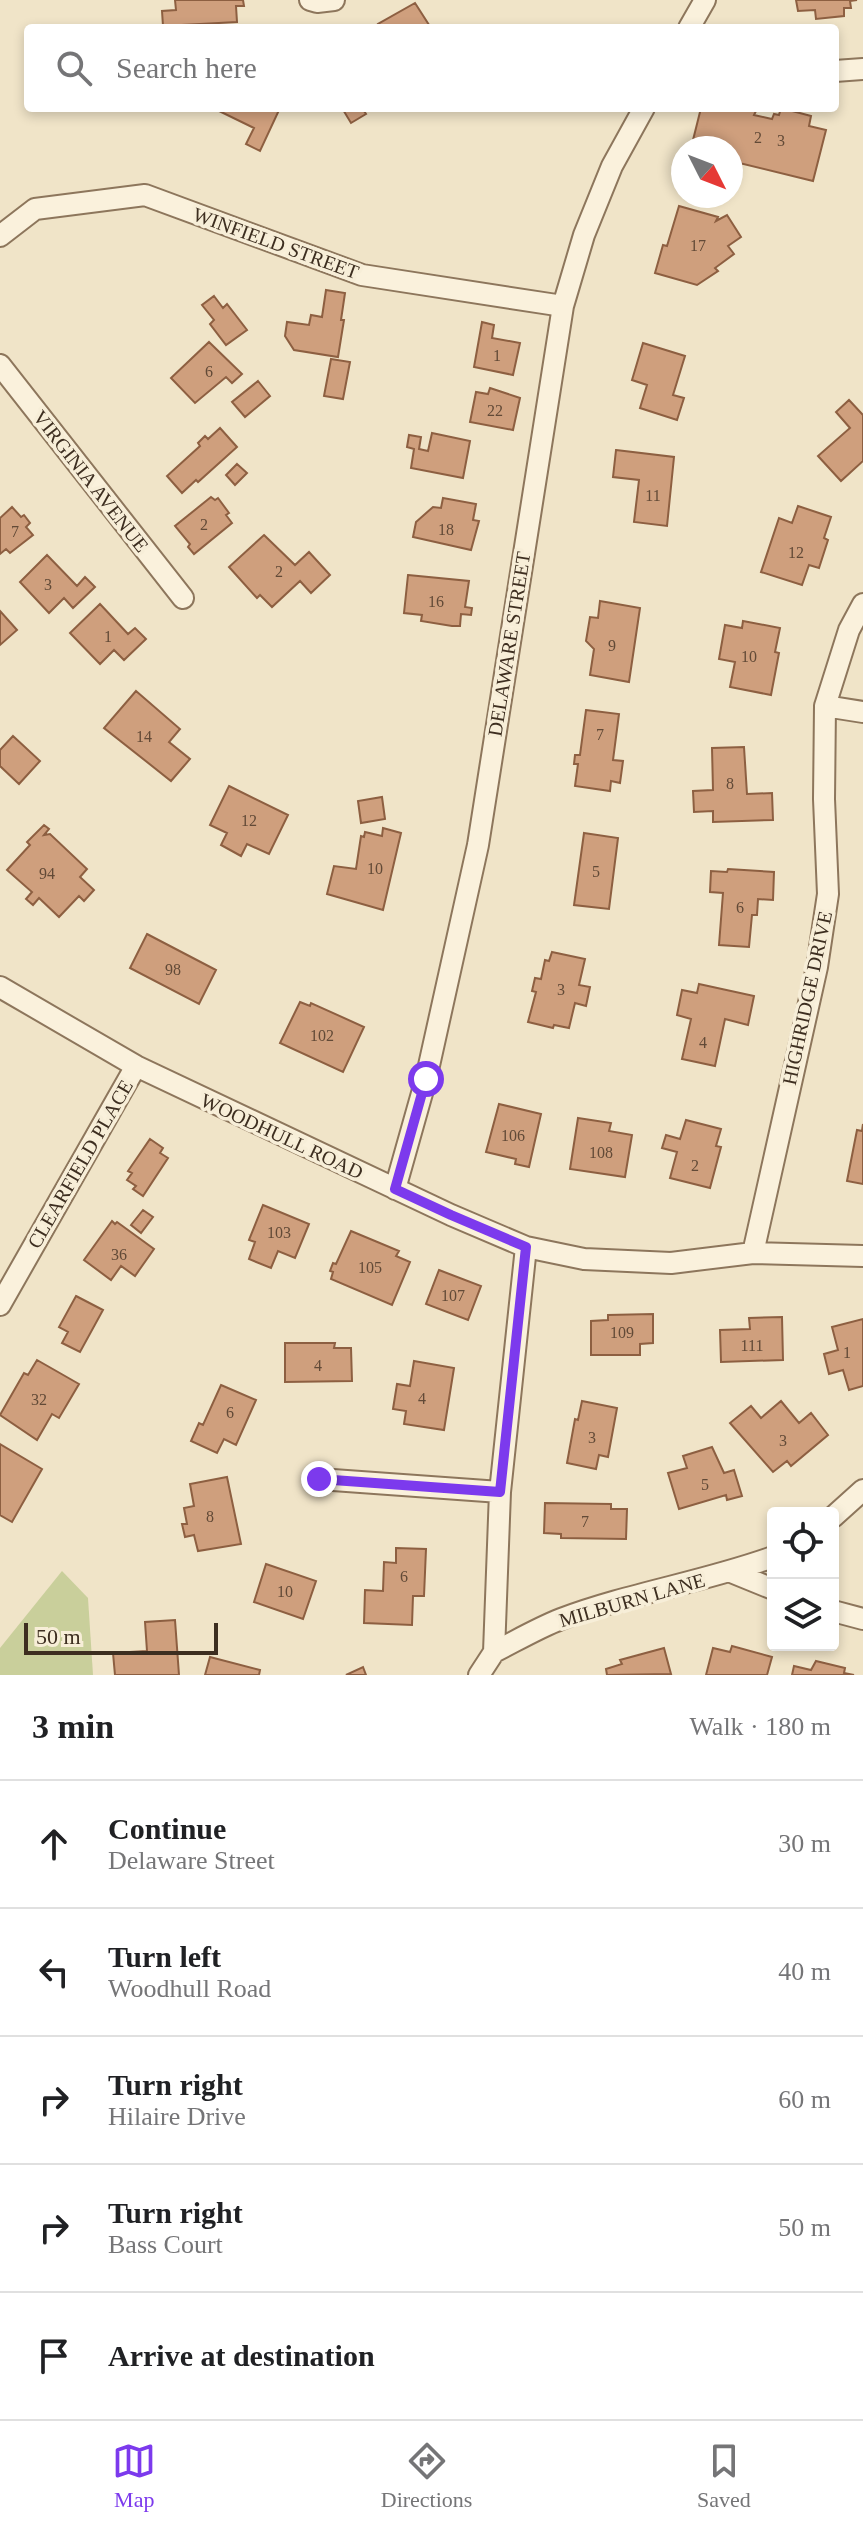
<!DOCTYPE html>
<meta charset="utf-8">
<style>
body{margin:0;font-family:"Times New Roman",serif;background:#f6f6f6;color:#202124}
.controls{position:absolute;right:24px;bottom:24px;display:grid;overflow:hidden;border-radius:8px;box-shadow:0 4px 12px #0003}
.controls button{width:72px;height:72px;display:grid;place-items:center;padding:0;border:0;border-bottom:2px solid #e0e0e0;background:#fff;color:#202124;font:40px sans-serif}
.compass{position:absolute;left:671px;top:136px;width:72px;height:72px;border-radius:50%;background:#fff;box-shadow:0 4px 12px #0003;rotate:132deg}
.scale{position:absolute;left:24px;bottom:20px;width:194px;box-sizing:border-box;padding-left:8px;border:4px solid #3d2e20;border-top:0;font-size:22px;line-height:28px;white-space:nowrap;color:#3d2e20;-webkit-text-stroke:6px #f7eed8;paint-order:stroke}
.stop{position:absolute;width:24px;height:24px;margin:-18px;border:6px solid #7c3aed;border-radius:50%;background:#fff}
.stop.end{background:#7c3aed;border-color:#fff;box-shadow:0 2px 8px #0008}
.list{margin:0;padding:0;list-style:none}
h2{display:flex;justify-content:space-between;align-items:center;height:104px;margin:0;padding:0 32px;font-size:34px}
h2 small{font-size:26px;font-weight:400;color:#757577}
.list li{display:grid;grid-template-columns:52px 1fr auto;gap:24px;align-items:center;box-sizing:border-box;height:128px;padding:0 32px;border-top:2px solid #e0e0e0}
.list b{display:block;font-size:30px;white-space:nowrap}
.list p{margin:0;font-size:26px;white-space:nowrap;color:#757577}
.list em{font-size:26px;font-style:normal;color:#757577}
.icon{flex:none;width:44px;height:44px;fill:none;stroke:currentColor;stroke-width:2;stroke-linecap:round;stroke-linejoin:round}
.map{position:relative;flex:none;width:863px;height:1675px;overflow:hidden}
.search{position:absolute;background:#fff;box-shadow:0 4px 12px #0003;left:24px;right:24px;top:24px;height:88px;display:flex;align-items:center;gap:20px;box-sizing:border-box;padding:0 28px;border-radius:8px;color:#757577;font-size:30px}
.sheet{height:744px;background:#fff}
nav{display:flex;justify-content:space-around;align-items:center;box-sizing:border-box;height:112px;border-top:2px solid #e0e0e0;background:#fff;font-size:22px;color:#757577}
nav a{display:grid;justify-items:center;gap:4px}
nav .on{color:#7c3aed}
.map>svg:first-child{display:block}
.green{fill:#c9cf9b}
.building{fill:#cf9f7d;stroke:#8d5f41;stroke-width:2}
.lines{fill:none;stroke-linecap:round;stroke-linejoin:round}
.street-casing{stroke:#8d765c;stroke-width:24}
.street{stroke:#faf1dc;stroke-width:20}
.route{stroke:#7c3aed;stroke-width:10}
.labels{text-anchor:middle;stroke-width:7;stroke-linejoin:round;paint-order:stroke}
.number-label{font-size:16px;fill:#624a37}
.street-label{font-size:20px;fill:#3d2e20;stroke:#f7eed8}
</style>
<div class="map">
<svg width="863" height="1675" viewBox="0 0 863 1675">
<rect width="100%" height="100%" fill="#f0e4c8"/>
<path class="green" d="M62,1571L88,1598L93,1675H0V1648Z"/>
<path class="building" d="M175,0H243L244,6H236L237,22L163,26L162,11L176,10Z
M796,0H857L850,1L851,8H844V16L816,19L815,10L798,11Z
M415,3L431,28H380L378,24Z
M213,108H280L260,151L246,144L254,128Z
M342,108H362L366,114L351,123Z
M701,108H748L756,111L754,115L772,119L774,114L779,115L781,108L811,116L809,126L826,130L813,181L731,161V148H691Z
M679,206L718,217L716,221L727,215L741,237L728,246L734,254L715,268L718,271L697,285L655,273L663,245L667,246Z
M326,290L345,293L341,320H344L338,357L294,350L285,336L287,322L309,325L311,315L322,317Z
M214,296L223,308L227,304L247,330L226,345L210,324L214,320L202,305Z
M482,322L494,325L492,338L520,343L513,375L474,367Z
M209,342L242,374L232,383L226,377L195,403L171,378Z
M643,343L685,356L673,395L684,398L677,420L640,408L647,385L632,380Z
M331,359L350,362L343,399L324,396Z
M258,381L270,396L245,417L232,402Z
M490,388L520,398L513,430L470,422L476,392L488,394Z
M849,400L863,415V461L841,481L818,456L850,428L836,412Z
M220,428L237,447L198,482L196,480L182,493L167,476L200,446L198,443L205,436L208,439Z
M432,433L470,441L463,478L411,468L414,449L407,447L409,435L421,437L419,449L428,451Z
M616,450L674,457L667,526L634,522L639,480L613,477Z
M237,464L247,473L235,485L226,475Z
M211,497L215,500L218,498L229,513L226,515L232,523L194,554L188,547L190,544L175,526Z
M443,498L476,504L473,520L479,521L471,550L413,537L416,522L433,507L441,508Z
M798,506L831,517L824,538L828,540L819,568L809,565L802,585L761,572L779,518L792,523Z
M12,507L21,517L24,515L30,523L26,527L33,535L10,553L6,549L0,554V518Z
M264,535L295,565L309,552L330,575L311,593L300,581L272,607L260,595L257,598L229,567Z
M47,555L77,586L85,577L95,587L73,608L64,598L49,613L20,582Z
M408,575L469,581L465,607L472,608L471,615L461,614L460,626H452L421,621L422,615L404,613Z
M600,601L640,608L629,682L590,675L594,649L586,641L590,617L598,618Z
M100,604L128,634L135,628L146,639L124,660L114,650L100,664L70,633Z
M0,611L17,630L0,645Z
M743,621L780,628L775,652L779,653L771,695L730,687L735,662L719,659L725,625L742,628Z
M136,691L180,729L169,742L190,759L171,781L104,728Z
M586,710L619,714L613,760L623,761L620,783L611,781L610,791L575,786L578,764H574L575,755H580Z
M13,736L40,761L19,784L0,766V750Z
M744,747L747,794L772,793L773,820L713,822V811L694,812L693,791L713,790L712,748Z
M229,786L288,815L269,854L247,844L241,856L221,845L227,833L210,825Z
M382,797L385,819L361,823L358,801Z
M44,825L49,829L44,835L50,834L87,869L80,877L94,890L84,901L79,896L59,917L39,898L33,905L26,899L32,892L7,870L30,845L27,842Z
M383,828L401,833L383,910L327,894L334,866L356,869L361,836L364,837L365,832L382,836Z
M584,833L618,838L609,909L574,905Z
M728,869L774,872L773,900L758,899L757,915H752L749,947L719,945L723,893L710,892L711,871L727,872Z
M147,934L216,970L199,1004L130,968Z
M552,952L585,959L579,985L590,987L586,1006L575,1003L569,1028L554,1025L553,1028L528,1022L536,992L532,991L535,978L541,979L545,960L549,961Z
M699,984L754,996L748,1025L725,1019L715,1066L682,1059L691,1019L677,1015L682,990L697,993Z
M300,1002L310,1006L311,1003L364,1027L343,1072L280,1043Z
M499,1104L541,1114L529,1167L515,1164L516,1159L486,1152Z
M578,1118L611,1123L609,1131L632,1135L625,1177L570,1169Z
M686,1120L721,1129L716,1146L721,1147L710,1188L670,1178L677,1152L662,1148L666,1135L680,1139Z
M863,1124V1184L847,1181L857,1130L862,1131Z
M150,1139L163,1148L160,1153L168,1158L143,1196L133,1189L136,1186L127,1180L132,1173L128,1171Z
M263,1205L309,1224L295,1258L278,1251L271,1268L249,1259L255,1242L249,1240Z
M143,1210L153,1217L141,1233L131,1225Z
M112,1221L115,1224L117,1222L154,1249L135,1276L121,1266L111,1280L84,1260Z
M351,1231L399,1251L396,1256L410,1262L392,1305L331,1279L333,1272L330,1271L333,1263L336,1264Z
M439,1270L481,1286L468,1320L426,1304Z
M76,1296L103,1310L80,1352L62,1343L68,1332L59,1327Z
M653,1314V1343L640,1344V1355H591V1321L608,1320V1315Z
M782,1317L783,1360L721,1362L720,1330L750,1329L749,1318Z
M863,1319V1386L849,1390L843,1370L829,1374L824,1354L838,1350L832,1327Z
M285,1343H335L334,1348H351L352,1381L285,1382Z
M37,1360L79,1384L59,1418L52,1414L37,1440L0,1415L24,1373L28,1375Z
M414,1361L454,1368L444,1430L404,1424L406,1411L393,1409L397,1384L410,1386Z
M221,1385L256,1400L236,1445L224,1439L217,1453L191,1441L199,1423L203,1425Z
M582,1401L617,1408L608,1457L599,1455L596,1469L567,1463L575,1419L578,1420Z
M781,1401L799,1423L811,1413L828,1435L791,1466L787,1461L773,1472L730,1423L751,1406L761,1418Z
M0,1444L42,1469L12,1522L0,1515Z
M712,1447L724,1473L734,1470L742,1496L727,1500L726,1495L679,1509L668,1473L687,1468L683,1456Z
M227,1477L241,1544L198,1551L194,1535L185,1537L182,1524H187L184,1508L194,1506L190,1484Z
M545,1503L611,1504V1509H627L626,1539L561,1538V1534L544,1533Z
M396,1548L426,1549L424,1596H413L412,1625L364,1623L365,1590L383,1591L384,1562L396,1563Z
M266,1564L316,1581L303,1619L254,1602Z
M175,1620L179,1675H115L113,1653L147,1651L145,1622Z
M732,1646L772,1657L767,1675H706L713,1648L730,1652Z
M664,1648L671,1674L607,1675L606,1669L622,1664L620,1660Z
M210,1657L260,1670L259,1675H205Z
M816,1661L845,1668L844,1673L854,1675H792L794,1666L811,1670Z
M363,1667L366,1675H346Z"/>
<g class="lines">
<g class="street-casing">
<path id="street" d="M310,0L317,2L334,0
M689,28L705,0
M835,71L863,69
M0,236L35,209L145,195L362,275L563,306
M0,365L183,598
M825,706L863,712
M0,987L136,1066L451,1215L526,1247L584,1259L671,1263L753,1253L863,1256
M395,1189L426,1079L478,845L563,306L584,235L612,166L644,108
M753,1253L817,967L828,894L824,799L825,706L849,630L863,604
M0,1305L136,1066
M319,1479L500,1492
M833,1517L863,1490
M731,1572L773,1589
M833,1611L863,1619
M494,1652C516,1641 538,1628 561,1619C630,1593 704,1582 773,1557
M479,1675L494,1652L500,1492L526,1247"/>
</g>
<use href="#street" class="street"/>
</g>
<g class="lines">
<path class="route" d="M319,1479L500,1492L526,1247L451,1215L395,1189L426,1079"/>
</g>
<g class="labels">
<g class="number-label">
<text x="758" y="143">2</text>
<text x="781" y="146">3</text>
<text x="698" y="251">17</text>
<text x="497" y="361">1</text>
<text x="209" y="377">6</text>
<text x="495" y="416">22</text>
<text x="653" y="501">11</text>
<text x="204" y="530">2</text>
<text x="446" y="535">18</text>
<text x="15" y="537">7</text>
<text x="796" y="558">12</text>
<text x="279" y="577">2</text>
<text x="48" y="590">3</text>
<text x="436" y="607">16</text>
<text x="108" y="642">1</text>
<text x="612" y="651">9</text>
<text x="749" y="662">10</text>
<text x="600" y="740">7</text>
<text x="144" y="742">14</text>
<text x="730" y="789">8</text>
<text x="249" y="826">12</text>
<text x="375" y="874">10</text>
<text x="596" y="877">5</text>
<text x="47" y="879">94</text>
<text x="740" y="913">6</text>
<text x="173" y="975">98</text>
<text x="561" y="995">3</text>
<text x="322" y="1041">102</text>
<text x="703" y="1048">4</text>
<text x="513" y="1141">106</text>
<text x="601" y="1158">108</text>
<text x="695" y="1171">2</text>
<text x="279" y="1238">103</text>
<text x="119" y="1260">36</text>
<text x="370" y="1273">105</text>
<text x="453" y="1301">107</text>
<text x="622" y="1338">109</text>
<text x="752" y="1351">111</text>
<text x="847" y="1358">1</text>
<text x="318" y="1371">4</text>
<text x="422" y="1404">4</text>
<text x="39" y="1405">32</text>
<text x="230" y="1418">6</text>
<text x="592" y="1443">3</text>
<text x="783" y="1446">3</text>
<text x="705" y="1490">5</text>
<text x="210" y="1522">8</text>
<text x="585" y="1527">7</text>
<text x="404" y="1582">6</text>
<text x="285" y="1597">10</text>
</g>
<g class="street-label">
<text transform="translate(276 243) rotate(20)" y="7">WINFIELD STREET</text>
<text transform="translate(91 481) rotate(52)" y="7">VIRGINIA AVENUE</text>
<text transform="translate(509 644) rotate(-81)" y="7">DELAWARE STREET</text>
<text transform="translate(807 998) rotate(-78)" y="7">HIGHRIDGE DRIVE</text>
<text transform="translate(282 1136) rotate(25)" y="7">WOODHULL ROAD</text>
<text transform="translate(80 1164) rotate(-60)" y="7">CLEARFIELD PLACE</text>
<text transform="translate(632 1600) rotate(-16)" y="7">MILBURN LANE</text>
</g>
</g>
</svg>
<div class="controls">
<button><svg class="icon" aria-label="locate" viewBox="0 0 24 24"><circle cx="12" cy="12" r="6"/><path d="M12 2v4M12 18v4M2 12h4M18 12h4"/></svg></button>
<button><svg class="icon" aria-label="layers" viewBox="0 0 24 24"><path d="M12 4l9 5-9 5-9-5zM3 14l9 5 9-5"/></svg></button>
</div>
<svg class="compass" viewBox="-18 -18 36 36"><path d="M0-13l5 13h-10z" fill="#e53935"/><path d="M0 13l5-13h-10z" fill="#757577"/></svg>
<div class="scale">50 m</div>
<div class="stop" style="left:426px;top:1079px"></div>
<div class="stop end" style="left:319px;top:1479px"></div>
<div class="search"><svg class="icon" aria-label="search" viewBox="0 0 24 24"><circle cx="10" cy="10" r="6"/><path d="M15 15l6 6"/></svg>Search here</div>
</div>
<section class="sheet">
<h2>3 min<small>Walk · 180 m</small></h2>
<ul class="list">
<li><svg class="icon" aria-label="ahead" viewBox="0 0 24 24"><path d="M12 20V5M6 11l6-6 6 6"/></svg><div><b>Continue</b><p>Delaware Street</p></div><em>30 m</em></li>
<li><svg class="icon" aria-label="left" viewBox="0 0 24 24"><path d="M17 20v-9H6M10 6l-5 5 5 5"/></svg><div><b>Turn left</b><p>Woodhull Road</p></div><em>40 m</em></li>
<li><svg class="icon" aria-label="right" viewBox="0 0 24 24"><path d="M7 20v-9h11M14 6l5 5-5 5"/></svg><div><b>Turn right</b><p>Hilaire Drive</p></div><em>60 m</em></li>
<li><svg class="icon" aria-label="right" viewBox="0 0 24 24"><path d="M7 20v-9h11M14 6l5 5-5 5"/></svg><div><b>Turn right</b><p>Bass Court</p></div><em>50 m</em></li>
<li><svg class="icon" aria-label="arrive" viewBox="0 0 24 24"><path d="M6 21V4h12l-3 4 3 4H6"/></svg><div><b>Arrive at destination</b></div></li>
</ul>
</section>
<nav>
<a class="on"><svg class="icon" aria-label="map" viewBox="0 0 24 24"><path d="M3 6l6-2 6 2 6-2v14l-6 2-6-2-6 2zM9 4v14M15 6v14"/></svg>Map</a>
<a><svg class="icon" aria-label="directions" viewBox="0 0 24 24"><path d="M12 3l9 9-9 9-9-9zM9 14v-3h6M13 9l2 2-2 2"/></svg>Directions</a>
<a><svg class="icon" aria-label="saved" viewBox="0 0 24 24"><path d="M7 4h10v16l-5-4-5 4z"/></svg>Saved</a>
</nav>
